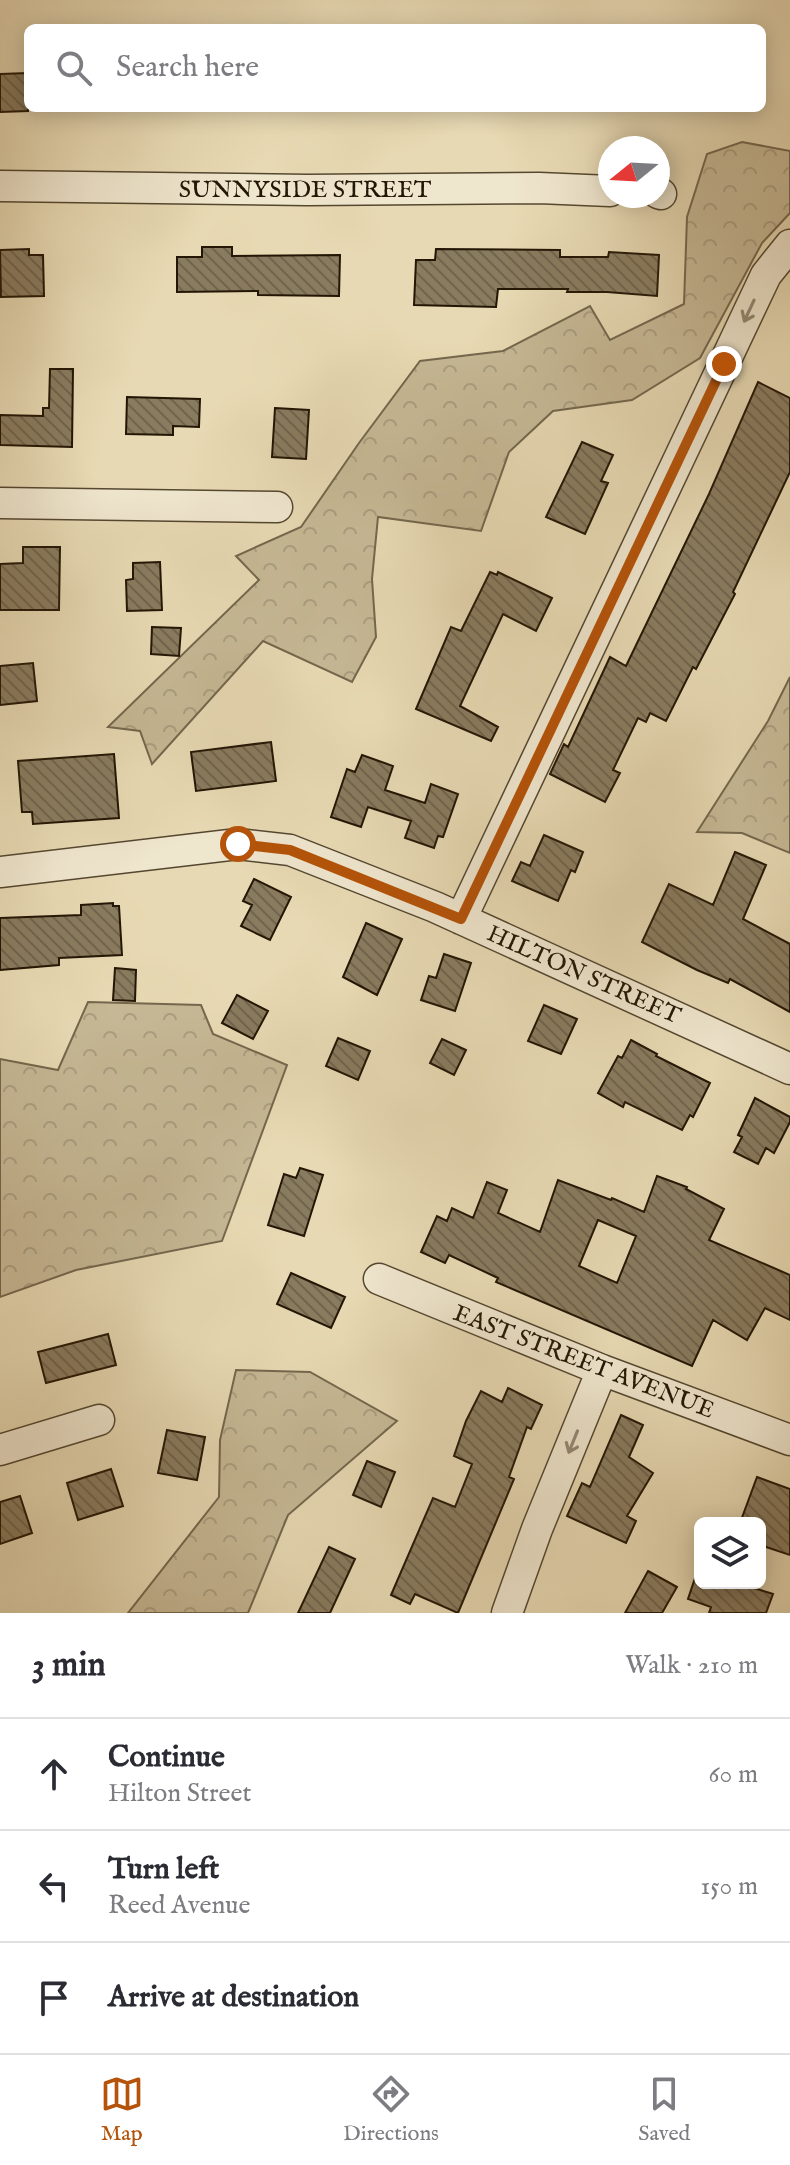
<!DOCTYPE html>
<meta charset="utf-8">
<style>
body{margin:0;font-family:"IM FELL English",serif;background:#f2f2f3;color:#2b2b33}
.controls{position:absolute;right:24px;bottom:24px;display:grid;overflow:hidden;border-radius:12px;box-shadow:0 4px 20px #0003}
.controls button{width:72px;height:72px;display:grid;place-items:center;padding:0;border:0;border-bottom:2px solid #e1e1e2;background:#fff;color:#2b2b33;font:40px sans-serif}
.compass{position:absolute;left:598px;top:136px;width:72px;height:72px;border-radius:50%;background:#fff;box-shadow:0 4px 20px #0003;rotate:252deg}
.stop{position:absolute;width:24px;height:24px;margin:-18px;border:6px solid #b45309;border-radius:50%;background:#fff}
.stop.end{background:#b45309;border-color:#fff;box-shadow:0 2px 8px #0008}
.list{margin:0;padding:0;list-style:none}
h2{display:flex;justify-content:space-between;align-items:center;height:104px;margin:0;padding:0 32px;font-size:34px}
h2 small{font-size:26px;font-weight:400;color:#7c7c81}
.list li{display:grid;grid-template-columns:52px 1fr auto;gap:24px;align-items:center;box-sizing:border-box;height:112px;padding:0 32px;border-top:2px solid #e1e1e2}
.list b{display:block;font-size:30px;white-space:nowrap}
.list p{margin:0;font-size:26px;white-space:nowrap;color:#7c7c81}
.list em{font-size:26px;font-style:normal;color:#7c7c81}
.icon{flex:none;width:44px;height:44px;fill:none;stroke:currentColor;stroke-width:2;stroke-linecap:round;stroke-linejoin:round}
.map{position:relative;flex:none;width:790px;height:1613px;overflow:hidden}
.search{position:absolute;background:#fff;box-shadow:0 4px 20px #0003;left:24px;right:24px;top:24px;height:88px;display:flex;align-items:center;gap:20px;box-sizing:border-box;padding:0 28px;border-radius:12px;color:#7c7c81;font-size:30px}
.sheet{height:440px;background:#fff}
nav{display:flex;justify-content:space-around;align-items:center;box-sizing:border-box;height:112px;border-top:2px solid #e1e1e2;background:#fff;font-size:22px;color:#7c7c81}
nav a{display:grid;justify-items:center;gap:4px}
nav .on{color:#b45309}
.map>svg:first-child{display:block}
.forest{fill:url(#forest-crowns);stroke:#74674d;stroke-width:2}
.building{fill:url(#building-back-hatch);stroke:#231605;stroke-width:2;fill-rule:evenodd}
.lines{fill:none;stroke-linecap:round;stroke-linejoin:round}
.street-casing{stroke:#544730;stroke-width:33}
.street{stroke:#efe6ce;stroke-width:30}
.oneway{stroke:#938874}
.route{stroke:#b45309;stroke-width:10}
.labels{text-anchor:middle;stroke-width:6;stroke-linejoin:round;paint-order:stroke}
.street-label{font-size:24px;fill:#231605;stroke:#efe6ce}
</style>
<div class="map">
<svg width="790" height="1613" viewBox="0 0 790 1613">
<defs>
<pattern id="forest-crowns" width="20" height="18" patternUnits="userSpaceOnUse" patternTransform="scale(2)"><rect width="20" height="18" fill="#c6b895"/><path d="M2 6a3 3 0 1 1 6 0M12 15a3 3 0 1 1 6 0" fill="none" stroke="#aa9d7f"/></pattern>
<pattern id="building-back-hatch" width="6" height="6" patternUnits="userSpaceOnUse" patternTransform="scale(2)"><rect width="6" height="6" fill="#897b5f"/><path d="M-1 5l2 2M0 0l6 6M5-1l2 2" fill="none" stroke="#70644c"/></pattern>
</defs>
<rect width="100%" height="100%" fill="#e7d9b3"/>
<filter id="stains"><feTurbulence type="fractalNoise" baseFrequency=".0025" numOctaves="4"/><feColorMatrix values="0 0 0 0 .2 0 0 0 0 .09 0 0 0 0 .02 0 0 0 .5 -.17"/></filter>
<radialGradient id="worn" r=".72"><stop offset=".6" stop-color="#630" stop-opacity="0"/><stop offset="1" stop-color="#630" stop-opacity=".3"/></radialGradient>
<path class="forest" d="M742,142L790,151V213L762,243L700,358L632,400L553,411L509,452L481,531L378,517L372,579L376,637L352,682L263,641L152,764L140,731L108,727L259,580L236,556L301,527L359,443L420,361L503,351L590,306L610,340L684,304L687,217L707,154Z
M790,677V853L742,833L697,832L768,721Z
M88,1002L201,1005L213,1034L287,1065L222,1241L76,1270L0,1297V1059L58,1070Z
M236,1370L310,1372L397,1421L288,1515L248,1613H128L219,1497L220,1440Z"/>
<path class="building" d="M28,73V111L0,112V74Z
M202,247H232V256L340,255L339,296L258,295V291L177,292V257H202Z
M29,249V255H43L44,296L1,297L0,250Z
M436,249L560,250V257H608L609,252L659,255L657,296L607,292H567L568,289H498L496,307L414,305L416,260H435Z
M50,369H73L72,447L0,445V415L43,416V408H49Z
M758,382L790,398V472L733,592L735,594L696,669L693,667L666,721L650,713L646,722L638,718L613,770L620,773L605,802L550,774L564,744L568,747L610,657L626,666L709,494Z
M127,397L200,399L199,427L173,426V435L126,434Z
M275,408L309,410L306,459L272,457Z
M582,442L613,455L601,481L608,483L585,534L546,517Z
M23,547H60L59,610H0V564L23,563Z
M160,562L162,610L127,611L126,580L133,579V563Z
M490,572L497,575L498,572L552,598L536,631L503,614L460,706L498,727L491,741L416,709L451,627L461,631Z
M152,627L181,628L179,656L151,654Z
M33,663L37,701L0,705V666Z
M271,742L276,781L196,791L191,752Z
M114,754L119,818L33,824L32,812H22L18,761Z
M362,755L393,766L385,790L425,803L431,784L458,794L443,837L438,836L434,848L405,838L411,821L368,807L361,827L331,817L347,769L355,772Z
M544,835L583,852L575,872L571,870L558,901L512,881L521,862L530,866Z
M735,852L766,865L743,919L790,944V1012L730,979L728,983L697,970L642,942L669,884L713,905Z
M254,879L291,897L270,940L241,926L252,905L243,901Z
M113,903V906H119L122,955L59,958V965L0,970V918L81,915V905Z
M366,923L402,939L377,995L343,977Z
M444,954L471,963L455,1011L421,1000L429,976L436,978Z
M115,968L136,970L135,1001L113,1000Z
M237,995L268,1011L253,1039L222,1023Z
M544,1005L577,1019L561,1054L528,1041Z
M338,1038L370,1051L358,1080L326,1066Z
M442,1039L466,1050L454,1075L430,1063Z
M631,1040L657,1054L656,1056L710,1083L693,1117L690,1115L682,1130L625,1102L623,1107L598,1093L618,1056L622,1058Z
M755,1098L790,1117V1122L774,1153L766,1148L758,1164L734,1152L742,1137L738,1135Z
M300,1168L323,1175L304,1236L268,1225L284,1174L296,1178Z
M657,1176L687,1187L686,1189L724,1209L709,1240L790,1275V1320L765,1308L747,1340L713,1320L692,1366L496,1282L498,1278L449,1255L445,1263L421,1252L437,1216L447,1221L452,1208L473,1218L487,1182L507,1190L498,1213L540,1232L558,1180L611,1200L612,1198L644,1212ZM598,1220L636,1236L617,1283L579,1266Z
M291,1273L345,1297L331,1328L277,1304Z
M108,1334L116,1365L46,1383L38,1352Z
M508,1388L542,1405L531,1429L527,1427L509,1477L514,1479L458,1613L415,1594L410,1604L391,1595L433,1498L455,1507L472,1464L454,1456L466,1421L481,1391L502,1402Z
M621,1415L643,1425L629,1457L653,1473L627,1516L636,1521L626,1543L567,1516L582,1483L590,1487Z
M167,1430L205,1437L197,1480L158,1473Z
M367,1461L395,1472L381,1507L353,1495Z
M111,1469L123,1506L78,1520L67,1483Z
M757,1477L790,1489V1555L760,1545V1523H740Z
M20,1496L32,1533L0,1544V1502Z
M329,1547L355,1559L330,1613H298Z
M648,1571L677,1587L662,1613H625Z
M695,1578L700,1580V1583H756L754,1588L773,1594L766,1613H709L711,1607L688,1599Z"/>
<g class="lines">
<g class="street-casing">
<path id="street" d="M0,186L308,190L539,188L610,191
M658,193L661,194
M0,503L277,507
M0,872L238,844L290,850L435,907L790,1069
M461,919L766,275L790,245
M379,1279L602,1370L790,1440
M0,1450L99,1420
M507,1613L537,1529L602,1370"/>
</g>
<use href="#street" class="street"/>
</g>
<defs><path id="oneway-shaft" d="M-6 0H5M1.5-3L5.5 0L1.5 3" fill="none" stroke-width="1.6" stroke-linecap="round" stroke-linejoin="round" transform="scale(2)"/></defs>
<g class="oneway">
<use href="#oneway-shaft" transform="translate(749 311) rotate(115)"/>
<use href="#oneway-shaft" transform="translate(573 1442) rotate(112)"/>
</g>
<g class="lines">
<path class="route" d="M238,844L290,850L461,919L724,364"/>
</g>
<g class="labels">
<g class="street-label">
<text x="305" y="197">SUNNYSIDE STREET</text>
<text transform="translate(584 974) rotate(24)" y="8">HILTON STREET</text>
<text transform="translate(584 1361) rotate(21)" y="8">EAST STREET AVENUE</text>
</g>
</g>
<rect width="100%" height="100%" filter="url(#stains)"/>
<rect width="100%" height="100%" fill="url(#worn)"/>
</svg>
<div class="controls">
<button><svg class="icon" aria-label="layers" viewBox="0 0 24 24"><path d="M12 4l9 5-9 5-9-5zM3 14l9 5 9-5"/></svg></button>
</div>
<svg class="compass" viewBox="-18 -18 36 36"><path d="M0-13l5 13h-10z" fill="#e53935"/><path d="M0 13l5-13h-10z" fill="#7c7c81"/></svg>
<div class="stop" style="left:238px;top:844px"></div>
<div class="stop end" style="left:724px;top:364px"></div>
<div class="search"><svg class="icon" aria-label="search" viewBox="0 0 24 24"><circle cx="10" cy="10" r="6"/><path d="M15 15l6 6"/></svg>Search here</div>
</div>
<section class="sheet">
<h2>3 min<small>Walk · 210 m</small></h2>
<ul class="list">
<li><svg class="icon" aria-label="ahead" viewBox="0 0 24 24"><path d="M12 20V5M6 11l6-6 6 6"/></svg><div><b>Continue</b><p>Hilton Street</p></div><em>60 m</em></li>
<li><svg class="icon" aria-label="left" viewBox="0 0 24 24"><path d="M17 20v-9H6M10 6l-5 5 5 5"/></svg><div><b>Turn left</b><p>Reed Avenue</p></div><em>150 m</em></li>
<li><svg class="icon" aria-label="arrive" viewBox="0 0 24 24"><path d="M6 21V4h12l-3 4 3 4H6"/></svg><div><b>Arrive at destination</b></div></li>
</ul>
</section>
<nav>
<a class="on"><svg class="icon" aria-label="map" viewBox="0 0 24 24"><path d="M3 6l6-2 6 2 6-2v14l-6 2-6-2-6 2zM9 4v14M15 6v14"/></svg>Map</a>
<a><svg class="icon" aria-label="directions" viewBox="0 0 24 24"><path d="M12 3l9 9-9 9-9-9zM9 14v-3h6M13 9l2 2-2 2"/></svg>Directions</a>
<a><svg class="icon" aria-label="saved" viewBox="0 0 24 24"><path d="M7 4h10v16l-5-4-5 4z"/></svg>Saved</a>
</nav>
